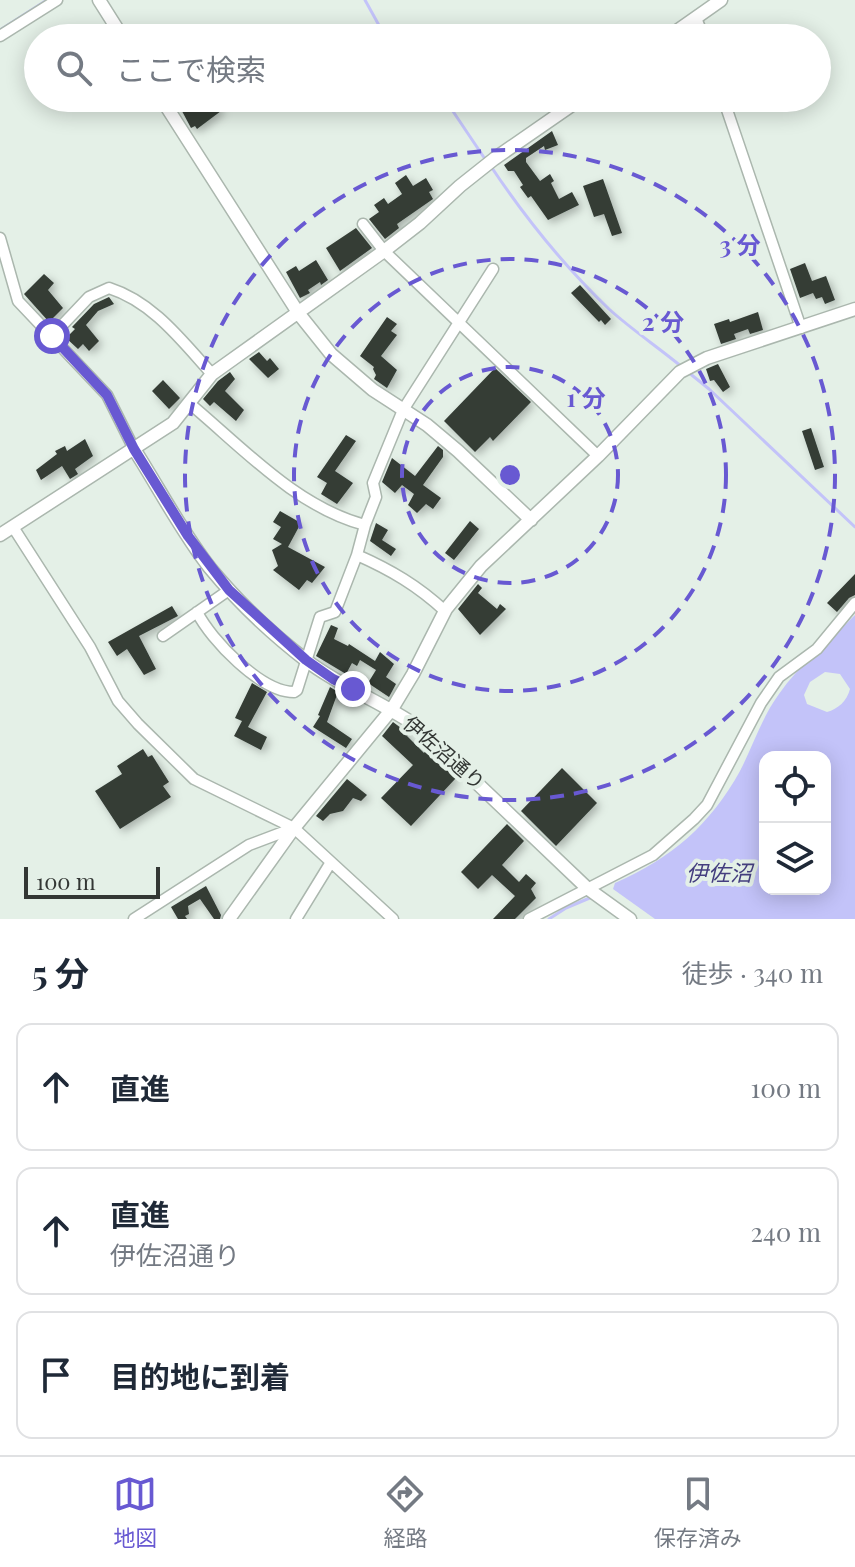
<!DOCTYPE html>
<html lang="ja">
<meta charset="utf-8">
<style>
body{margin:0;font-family:"Playfair Display","Noto Sans JP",serif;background:#f2f2f3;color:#1f2937}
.controls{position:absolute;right:24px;bottom:24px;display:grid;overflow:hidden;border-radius:16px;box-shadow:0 4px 20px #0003}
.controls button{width:72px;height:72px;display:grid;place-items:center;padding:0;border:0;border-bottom:2px solid #e0e1e3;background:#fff;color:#1f2937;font:40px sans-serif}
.scale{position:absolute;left:24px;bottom:20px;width:136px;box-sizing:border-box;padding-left:8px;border:4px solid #333734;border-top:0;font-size:22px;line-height:28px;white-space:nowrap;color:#333734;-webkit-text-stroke:6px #e4f0e7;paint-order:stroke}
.stop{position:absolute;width:24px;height:24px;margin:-18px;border:6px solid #6859d2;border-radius:50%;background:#fff}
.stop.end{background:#6859d2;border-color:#fff;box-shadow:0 2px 8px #0008}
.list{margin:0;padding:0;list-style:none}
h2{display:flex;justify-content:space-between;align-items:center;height:104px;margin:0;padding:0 32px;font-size:34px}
h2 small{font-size:26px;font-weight:400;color:#747a83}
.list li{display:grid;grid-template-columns:52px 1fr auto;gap:24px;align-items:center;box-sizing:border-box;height:128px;margin:0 16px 16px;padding:0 16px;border:2px solid #e0e1e3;border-radius:16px}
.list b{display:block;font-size:30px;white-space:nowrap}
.list p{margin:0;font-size:26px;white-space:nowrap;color:#747a83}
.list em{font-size:26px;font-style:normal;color:#747a83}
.icon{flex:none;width:44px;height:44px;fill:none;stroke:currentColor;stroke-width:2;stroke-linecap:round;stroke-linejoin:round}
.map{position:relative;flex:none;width:855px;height:919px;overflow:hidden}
.search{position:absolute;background:#fff;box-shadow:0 4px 20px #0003;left:24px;right:24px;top:24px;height:88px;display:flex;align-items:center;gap:20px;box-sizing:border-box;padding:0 28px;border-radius:44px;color:#747a83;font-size:30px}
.sheet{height:536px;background:#fff}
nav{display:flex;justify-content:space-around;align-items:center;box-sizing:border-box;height:112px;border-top:2px solid #e0e1e3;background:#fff;font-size:22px;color:#747a83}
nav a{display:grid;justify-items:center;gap:4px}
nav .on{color:#6859d2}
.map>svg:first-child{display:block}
.water{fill:#c3c3f9;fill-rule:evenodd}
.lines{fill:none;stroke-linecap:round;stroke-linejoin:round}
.stream{stroke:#c3c3f9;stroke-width:3}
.building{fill:#343d36;filter:url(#shadow)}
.minor-casing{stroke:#abb7ae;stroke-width:13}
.tertiary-casing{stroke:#abb7ae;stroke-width:15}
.minor{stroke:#fff;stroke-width:10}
.tertiary{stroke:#fff;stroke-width:12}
.route{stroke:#6859d2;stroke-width:10}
.ring{fill:none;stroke:#6859d2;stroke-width:4;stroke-dasharray:14 10}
.labels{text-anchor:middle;stroke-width:8;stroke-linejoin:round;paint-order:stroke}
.street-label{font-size:20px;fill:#333734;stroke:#e4f0e7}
.water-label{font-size:22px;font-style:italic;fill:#443e7f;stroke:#e4f0e7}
.centre{fill:#6859d2;stroke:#e4f0e7;stroke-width:4}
.ring-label{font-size:24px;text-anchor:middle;font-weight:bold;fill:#6859d2;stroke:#e4f0e7;stroke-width:8;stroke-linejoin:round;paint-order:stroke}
</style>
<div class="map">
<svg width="855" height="919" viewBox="0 0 855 919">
<defs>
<filter id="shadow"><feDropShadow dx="3.5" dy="3.5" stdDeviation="4" flood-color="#0004"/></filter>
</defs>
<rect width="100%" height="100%" fill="#e4f0e7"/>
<path class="water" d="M855,615V919H655L613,889L615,883C672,858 710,825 740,771C753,746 762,717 779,694C799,665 830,640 855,615ZM825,672L840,674L850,689C847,701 838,709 827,712L807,704L804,695L810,682ZM765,757H825V889H765Z"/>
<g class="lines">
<path class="stream" d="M365,0L386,38
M0,30L47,0
M444,98L485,159
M490,165C524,216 565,267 609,309C632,330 658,347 682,367
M688,372L709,389L855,527
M549,919L566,908L592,897"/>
</g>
<path class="building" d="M175,98H195L202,109L215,101L221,111L197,129L195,126L191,128Z
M552,131L558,145L545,150L544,146L526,158V162L540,181L550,174L554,181L551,183L559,199L572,192L579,205L548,220L531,196L528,198L520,187L523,185L514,171H508L504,165Z
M406,175L413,186L426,178L433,190L429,192L433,199L397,224L399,228L385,239L369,219L379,212L374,205L384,198L388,204L402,194L395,183Z
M603,179L622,233L612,236L604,214L594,217L583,186Z
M356,228L372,248L340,271L326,248Z
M316,260L328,280L321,285L320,282L308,290L310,293L300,298L286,272L296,266L299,271Z
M805,263L812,281L826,276L835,300L825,304L822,297L816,299L813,293L800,298L790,269Z
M44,274L54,283L48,290L63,308L49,322L24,294Z
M580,285L611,319L605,325L601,320L599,322L571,293Z
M109,297L114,304L98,311L86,325L99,341L89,351L83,344L78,349L66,338L75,329L72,327L94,304Z
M758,312L763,330L750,334L748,329L734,334L736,339L721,344L714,324L729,319L730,322Z
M387,317L397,324L391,331L397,335L381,356L397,370L387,388L374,379L376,375L373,369L374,367L360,356Z
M259,352L267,361L270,358L279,369L268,378L249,359Z
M718,364L730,387L723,392L714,380L710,381L706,369Z
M495,368L531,402L493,441L490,437L475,452L444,421Z
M230,372L235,379L225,391L244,410L236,421L214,402L210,406L203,399L218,381Z
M163,380L180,398L169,409L152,391Z
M811,428L824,467L815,470L802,431Z
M346,435L356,441L335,471L353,483L337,504L321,494L327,483L317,477Z
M85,439L93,456L75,469L78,474L70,479L62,466L41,480L36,470L57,454L55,451L65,446L67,451Z
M438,446L443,450V457L423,485L441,498L433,509L426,504L417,513L408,505L414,494L402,485L395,493L382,482L392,458L415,476Z
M280,511L301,523L288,547L325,567L312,583L307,580L299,590L273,570L278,566L272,550L282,544L273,539L281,527L273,522Z
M470,521L479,529L454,560L445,553Z
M376,523L388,530L382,540L396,549L391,556L370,541Z
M855,574V595L849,598L837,612L827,603Z
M478,584L482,588L478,593L497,609L500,604L506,609L480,635L458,609Z
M172,606L178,616L139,636L156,669L144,675L127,649L117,656L108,642Z
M331,625L338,628L334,639L348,646L349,644L375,661L380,652L394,664L386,677L396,684L389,697L368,683L376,670L360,660L357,666L352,663L346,674L316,656Z
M252,683L267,692L248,727L267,737L261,750L234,736L242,721L235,718Z
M330,687L338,692L327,722L352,739L346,748L313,727L320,716L318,715Z
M393,722L409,734L407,736L424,753L426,750L456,778L411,826L381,798L413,765L382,736Z
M143,749L148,757L152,755L169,782L163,786L171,797L120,829L95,791L122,774L117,766Z
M562,768L597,803L556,846L521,811Z
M347,779L367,795L361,801L353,798L343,811L330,814L323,821L316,816Z
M507,824L524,841L502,865L519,882L526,874L536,883L531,889L536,898L515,919H493L515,896L492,875L478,889L461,872Z
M206,886L221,915L220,919H214L200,899L188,906L189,914L185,916L187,919H178L171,907Z"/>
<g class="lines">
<g class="minor-casing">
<path id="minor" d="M696,18L704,38
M0,36L57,0
M723,98L801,328
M363,224L384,251L598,456
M0,238L18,301L107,395L134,449
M52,336L89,297L109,288C153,302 182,341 212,374
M189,403C242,447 296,507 365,525L357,555C391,570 418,586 445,611
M365,525L376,497L373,483L403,410L493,269
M13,527L90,647L118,701L138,724L194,779L294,828L393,919
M197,612C211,640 261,692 294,692L297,690L320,617L335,612L357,555
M163,636L229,590
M134,919L249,845L294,828
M296,919L331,862
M529,919L653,855L694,819L707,805L761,703L779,677L817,649L855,603"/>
</g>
<g class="tertiary-casing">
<path id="tertiary" d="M99,0L123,38
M667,38L721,0
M161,98L299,314L331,354L373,390L427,425L458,451L531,520
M134,449C159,488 181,531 210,568C238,602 272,634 307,661C341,687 382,702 418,727L587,888L630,919
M0,535L173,423L212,374L384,251L420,223L460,186L494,159L582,98
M229,919L294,828L392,709L413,674L446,609L481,566L598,456L680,372L707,358L855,309"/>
</g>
<use href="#minor" class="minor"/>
<use href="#tertiary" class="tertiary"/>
</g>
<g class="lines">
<path class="route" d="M52,336L107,395L134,449L188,536L229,590L306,660L333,679L353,689"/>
</g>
<g class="ring">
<circle cx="510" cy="475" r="108"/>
<circle cx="510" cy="475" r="216"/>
<circle cx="510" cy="475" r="325"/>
</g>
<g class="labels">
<g class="street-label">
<text transform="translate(444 753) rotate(41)" y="7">伊佐沼通り</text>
</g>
<g class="water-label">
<text x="719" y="881">伊佐沼</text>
</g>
</g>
<circle cx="510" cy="475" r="12" class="centre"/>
<g class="ring-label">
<text x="740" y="254">3 分</text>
<text x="663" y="331">2 分</text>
<text x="586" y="407">1 分</text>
</g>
</svg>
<div class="controls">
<button><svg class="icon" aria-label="locate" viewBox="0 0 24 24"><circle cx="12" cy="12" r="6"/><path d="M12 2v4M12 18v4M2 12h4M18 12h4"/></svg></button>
<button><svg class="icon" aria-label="layers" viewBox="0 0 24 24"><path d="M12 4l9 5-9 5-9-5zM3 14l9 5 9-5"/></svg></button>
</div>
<div class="scale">100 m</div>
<div class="stop" style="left:52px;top:336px"></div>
<div class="stop end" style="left:353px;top:689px"></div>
<div class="search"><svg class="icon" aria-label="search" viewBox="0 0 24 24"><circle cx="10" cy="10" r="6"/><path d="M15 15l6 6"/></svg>ここで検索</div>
</div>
<section class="sheet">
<h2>5 分<small>徒歩 · 340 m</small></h2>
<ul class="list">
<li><svg class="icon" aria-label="ahead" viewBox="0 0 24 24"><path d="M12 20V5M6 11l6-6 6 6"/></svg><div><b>直進</b></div><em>100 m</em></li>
<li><svg class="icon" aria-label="ahead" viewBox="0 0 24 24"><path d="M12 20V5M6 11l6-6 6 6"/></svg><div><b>直進</b><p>伊佐沼通り</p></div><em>240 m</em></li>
<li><svg class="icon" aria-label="arrive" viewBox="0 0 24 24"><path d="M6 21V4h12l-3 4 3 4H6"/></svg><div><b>目的地に到着</b></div></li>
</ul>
</section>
<nav>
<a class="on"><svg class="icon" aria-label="map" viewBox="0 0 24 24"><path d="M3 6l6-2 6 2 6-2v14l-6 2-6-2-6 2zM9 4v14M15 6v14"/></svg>地図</a>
<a><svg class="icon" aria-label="directions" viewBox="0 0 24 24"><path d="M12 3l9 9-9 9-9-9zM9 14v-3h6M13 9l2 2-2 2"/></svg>経路</a>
<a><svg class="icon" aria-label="saved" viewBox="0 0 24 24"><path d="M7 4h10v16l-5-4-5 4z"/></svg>保存済み</a>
</nav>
